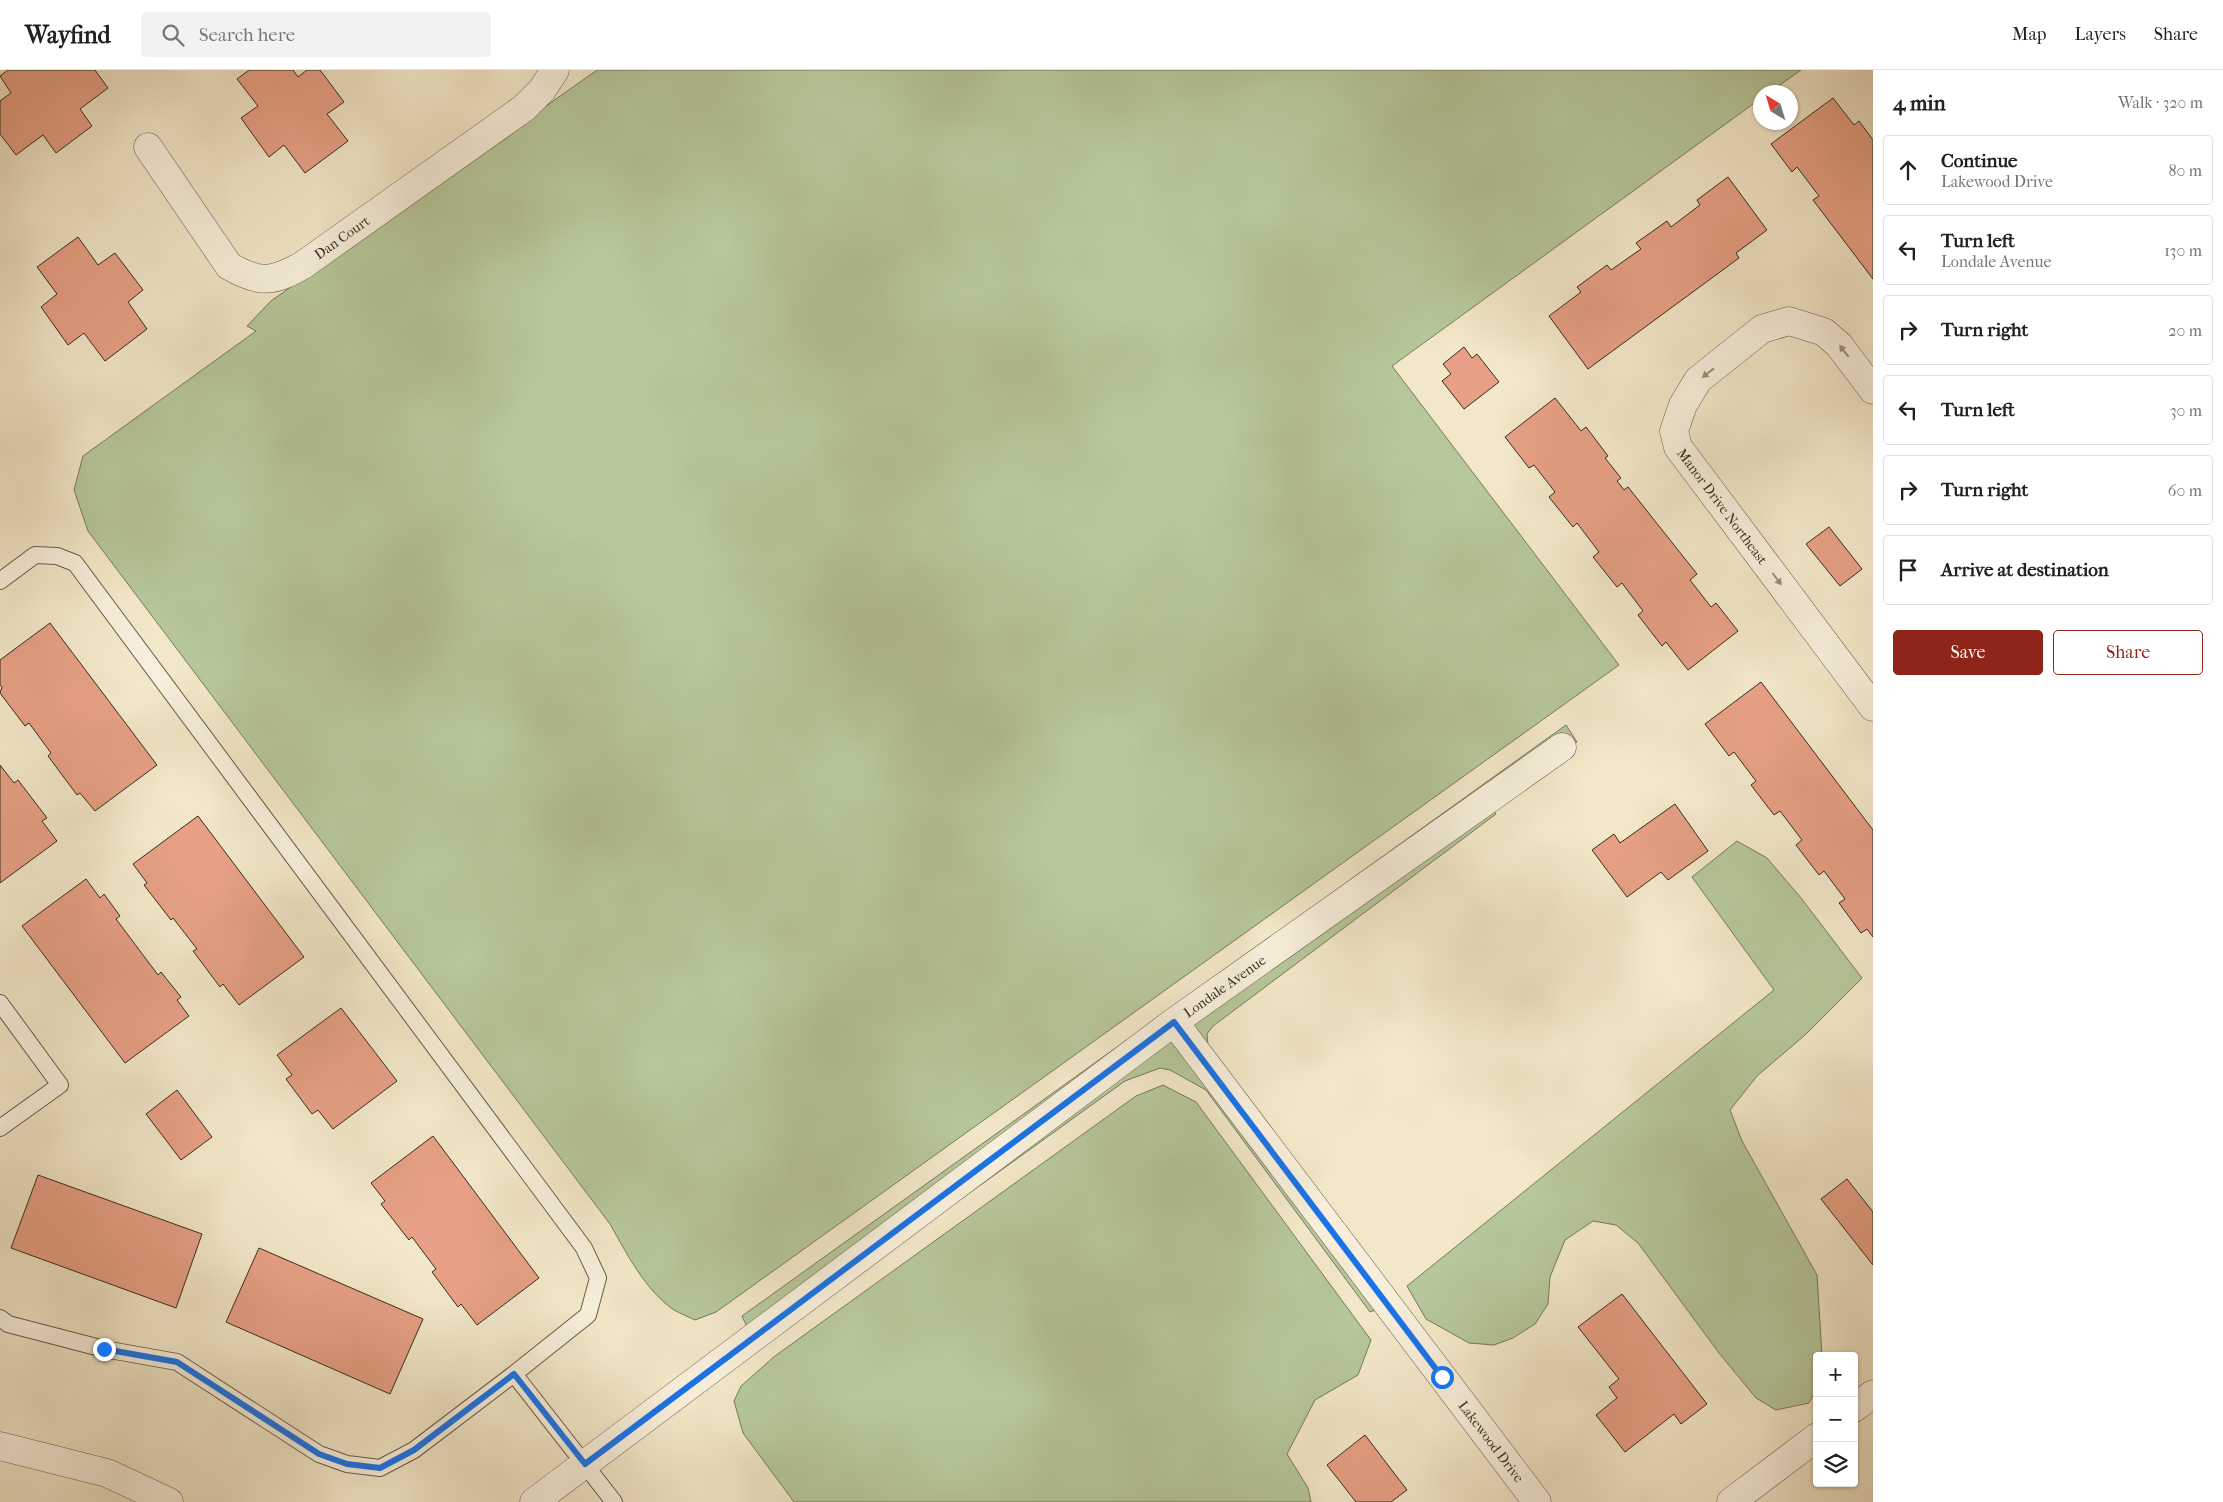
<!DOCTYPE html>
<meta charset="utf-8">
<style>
body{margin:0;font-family:"IM FELL French Canon",serif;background:#f2f2f2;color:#222}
.controls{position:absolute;right:15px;bottom:15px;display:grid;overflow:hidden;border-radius:5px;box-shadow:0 1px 4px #0004}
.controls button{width:45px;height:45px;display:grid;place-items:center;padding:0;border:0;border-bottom:1px solid #e0e0e0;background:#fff;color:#222;font:25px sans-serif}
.compass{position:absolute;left:1753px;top:15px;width:45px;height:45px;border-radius:50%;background:#fff;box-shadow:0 1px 4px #0004;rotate:322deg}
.stop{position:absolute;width:15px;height:15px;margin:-11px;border:4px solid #1a73e8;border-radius:50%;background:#fff}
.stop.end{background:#1a73e8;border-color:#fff;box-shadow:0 1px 5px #0008}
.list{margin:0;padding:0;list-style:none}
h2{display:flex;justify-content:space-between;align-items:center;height:65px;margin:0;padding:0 20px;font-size:21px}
h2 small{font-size:16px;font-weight:400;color:#767676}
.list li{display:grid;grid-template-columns:32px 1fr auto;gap:15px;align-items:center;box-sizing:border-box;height:70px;margin:0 10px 10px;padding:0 10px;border:1px solid #e0e0e0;border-radius:5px}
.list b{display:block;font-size:19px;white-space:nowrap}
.list p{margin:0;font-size:16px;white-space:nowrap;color:#767676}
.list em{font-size:16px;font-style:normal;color:#767676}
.actions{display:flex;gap:10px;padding:15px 20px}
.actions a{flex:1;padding:11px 0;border:1px solid #8f2418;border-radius:5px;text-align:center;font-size:18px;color:#8f2418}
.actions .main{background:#8f2418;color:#fff}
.icon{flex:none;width:28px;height:28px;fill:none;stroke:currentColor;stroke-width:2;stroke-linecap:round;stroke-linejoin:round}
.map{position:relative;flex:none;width:1873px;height:1432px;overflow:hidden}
header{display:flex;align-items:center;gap:30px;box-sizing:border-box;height:70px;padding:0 25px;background:#fff;border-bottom:1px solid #e0e0e0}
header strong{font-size:24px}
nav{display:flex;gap:28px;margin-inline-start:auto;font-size:18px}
.search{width:350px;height:45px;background:#f2f2f2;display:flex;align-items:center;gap:12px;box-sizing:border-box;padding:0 18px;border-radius:5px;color:#767676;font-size:19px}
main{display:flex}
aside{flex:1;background:#fff}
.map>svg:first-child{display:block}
.green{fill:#b6c79a;stroke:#76795c}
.building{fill:#e7a085;stroke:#372b1f}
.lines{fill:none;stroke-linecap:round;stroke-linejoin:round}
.lane-casing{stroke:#665a49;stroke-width:18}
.street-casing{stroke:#665a49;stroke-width:29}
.lane{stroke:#f7efdb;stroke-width:16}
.street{stroke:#f7efdb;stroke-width:28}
.oneway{fill:#978d7d}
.route{stroke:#1a73e8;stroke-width:6}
.labels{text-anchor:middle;stroke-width:4.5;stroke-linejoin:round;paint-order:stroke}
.street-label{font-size:14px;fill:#372b1f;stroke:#f7efdb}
</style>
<header>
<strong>Wayfind</strong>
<div class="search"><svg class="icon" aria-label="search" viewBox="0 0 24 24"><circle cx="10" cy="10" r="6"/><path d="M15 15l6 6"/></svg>Search here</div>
<nav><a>Map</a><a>Layers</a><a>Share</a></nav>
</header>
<main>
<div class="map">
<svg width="1873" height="1432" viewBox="0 0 1873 1432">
<rect width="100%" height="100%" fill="#f2e7c8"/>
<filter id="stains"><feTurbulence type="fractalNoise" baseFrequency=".004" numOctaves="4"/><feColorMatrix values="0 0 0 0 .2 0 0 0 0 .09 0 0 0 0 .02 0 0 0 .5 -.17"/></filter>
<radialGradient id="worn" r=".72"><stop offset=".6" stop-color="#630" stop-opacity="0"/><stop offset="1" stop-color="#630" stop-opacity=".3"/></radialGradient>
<path class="green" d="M597,0H1801L1770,22H1760V29L1392,296L1619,595L716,1242L695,1250C689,1247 681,1244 674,1240C645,1220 627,1184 610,1154L88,461L74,420L83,386L256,261L247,256L271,231Z
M1566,655L1577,672L1489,734L1496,744L1213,956L1207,964L1208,975L1378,1239L1370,1242L1206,1020L1170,1000L1160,998L1125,1011L764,1271L747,1257L742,1246Z
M1737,771L1767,788L1801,828L1862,908L1805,965L1757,1006L1730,1040L1742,1071L1817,1205L1822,1286H1817V1318L1809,1333L1776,1340L1756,1328L1719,1283L1638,1173L1616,1155L1593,1151L1565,1170L1550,1207L1548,1234L1535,1254L1513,1268L1494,1275L1469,1273L1426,1249L1407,1216L1774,920L1692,807Z
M1163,1015L1196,1032L1371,1270L1358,1305L1315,1330L1287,1384L1308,1418L1311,1432H794L743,1363L734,1331L741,1316L775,1286L1136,1026Z"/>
<path class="building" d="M8,0H95L108,18L80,39L92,56L56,83L43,65L16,85L0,64V31L11,23L0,6Z
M249,0H293L298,7L307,0H320L344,32L327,44L348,71L305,103L284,75L269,87L241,48L258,36L237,9Z
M1833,28L1854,55L1859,51L1873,70V209L1813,130L1819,126L1797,97L1792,102L1771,74Z
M1728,107L1767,160L1736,183L1739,188L1588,299L1549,246L1581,222L1577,217L1607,195L1611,200L1641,179L1636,173L1667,151L1671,157L1700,135L1697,130Z
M78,167L98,195L115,183L143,220L128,232L147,259L105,291L84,263L68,275L41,237L57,224L37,197Z
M1464,277L1472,288L1477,284L1499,312L1464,339L1442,311L1451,304L1443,294Z
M1555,328L1581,361L1586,357L1608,386L1605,388L1621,408L1617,411L1624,420L1628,417L1697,504L1690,510L1711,537L1716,533L1738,561L1688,600L1666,572L1662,576L1638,545L1643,541L1622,513L1617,517L1593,487L1599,482L1577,453L1573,457L1549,427L1555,422L1534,395L1529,398L1505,367Z
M1829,457L1862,499L1840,516L1806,474Z
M50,553L157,695L95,741L80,723L77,725L48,686L51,683L29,653L25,656L0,623L2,617L0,615V590Z
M1761,612L1873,760V867L1867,859L1861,863L1839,833L1845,829L1824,801L1819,805L1796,775L1802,770L1780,741L1774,745L1751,715L1756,711L1734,682L1729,686L1705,654Z
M0,695L14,713L18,710L47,748L42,751L57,771L0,813Z
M1675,734L1708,781L1668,810L1661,802L1627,827L1592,780L1614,764L1620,773Z
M198,746L304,887L239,935L223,914L220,917L193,881L197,879L173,848L171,850L144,815L147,813L133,794Z
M86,809L100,828L104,824L120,846L116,849L158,905L161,902L181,927L177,930L189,946L125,993L22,856Z
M341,938L397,1011L333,1059L318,1040L312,1044L286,1009L292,1005L277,985Z
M177,1020L212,1067L181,1090L146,1044Z
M433,1066L539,1208L477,1255L461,1234L458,1237L432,1202L436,1199L412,1167L409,1170L381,1134L385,1131L371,1113Z
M38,1105L202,1164L176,1238L11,1178Z
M1847,1109L1873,1142V1195L1821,1129Z
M259,1178L423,1249L390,1324L226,1252Z
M1622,1224L1707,1334L1681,1354L1674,1344L1625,1382L1596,1345L1617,1328L1609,1317L1619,1309L1578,1257Z
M1365,1365L1407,1420L1391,1432H1356L1327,1395Z"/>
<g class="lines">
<g class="lane-casing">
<path id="lane" d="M0,511L35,485L57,486L75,493L584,1178L598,1208L588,1245L514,1304
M0,933L60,1015L0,1058
M0,1248L8,1254L104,1279L177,1292L319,1384L347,1394L380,1398L414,1380L514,1304L614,1432"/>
</g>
<g class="street-casing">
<g id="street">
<path id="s1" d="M148,77L229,196C260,214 273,212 303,195L524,38L542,20L555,0"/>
<path id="s2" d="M1873,320L1839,275L1824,262L1789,251L1762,259L1698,310L1683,335L1674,361L1678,377L1873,637"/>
<path id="s3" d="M1174,952L1537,1432"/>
<path d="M1854,1338L1873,1324"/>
<path d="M0,1376L107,1403L169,1432"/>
<path id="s4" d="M534,1432L1174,952L1562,677"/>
<path d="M1731,1432L1817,1367"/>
</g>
</g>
<use href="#lane" class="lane"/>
<use href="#street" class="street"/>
</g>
<defs><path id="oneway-solid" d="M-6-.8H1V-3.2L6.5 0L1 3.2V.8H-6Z" transform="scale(1.25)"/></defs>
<g class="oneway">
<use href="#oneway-solid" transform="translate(1844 281) rotate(-128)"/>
<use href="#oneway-solid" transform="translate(1708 303) rotate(142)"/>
<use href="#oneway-solid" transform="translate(1777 509) rotate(53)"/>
</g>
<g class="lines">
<path class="route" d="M104,1279L177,1292L319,1384L347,1394L380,1398L414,1380L514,1304L585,1394L1174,952L1442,1307"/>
</g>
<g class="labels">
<g class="street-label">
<text dy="5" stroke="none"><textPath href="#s1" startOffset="271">Dan Court</textPath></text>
<text dy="5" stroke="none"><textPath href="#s2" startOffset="370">Manor Drive Northeast</textPath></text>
<text dy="5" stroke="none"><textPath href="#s4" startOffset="862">Londale Avenue</textPath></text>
<text dy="5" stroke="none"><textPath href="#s3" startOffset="526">Lakewood Drive</textPath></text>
</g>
</g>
<rect width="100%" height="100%" filter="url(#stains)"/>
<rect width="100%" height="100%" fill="url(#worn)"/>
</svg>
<div class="controls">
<button>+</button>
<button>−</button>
<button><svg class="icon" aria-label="layers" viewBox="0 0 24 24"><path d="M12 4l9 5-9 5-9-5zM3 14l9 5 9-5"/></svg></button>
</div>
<svg class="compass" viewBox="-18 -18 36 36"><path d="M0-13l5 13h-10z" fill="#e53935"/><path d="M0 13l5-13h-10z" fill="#767676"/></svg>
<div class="stop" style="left:1442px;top:1307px"></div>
<div class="stop end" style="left:104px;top:1279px"></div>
</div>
<aside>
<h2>4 min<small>Walk · 320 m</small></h2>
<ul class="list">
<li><svg class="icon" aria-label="ahead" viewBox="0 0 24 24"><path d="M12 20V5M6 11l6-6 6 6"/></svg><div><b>Continue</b><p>Lakewood Drive</p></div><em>80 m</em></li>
<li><svg class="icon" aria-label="left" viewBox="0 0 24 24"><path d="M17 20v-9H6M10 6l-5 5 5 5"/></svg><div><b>Turn left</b><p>Londale Avenue</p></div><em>130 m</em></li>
<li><svg class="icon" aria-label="right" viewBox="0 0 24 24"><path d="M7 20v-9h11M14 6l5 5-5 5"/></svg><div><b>Turn right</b></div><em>20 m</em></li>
<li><svg class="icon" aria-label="left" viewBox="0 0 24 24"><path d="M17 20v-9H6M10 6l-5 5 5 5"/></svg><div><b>Turn left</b></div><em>30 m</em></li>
<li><svg class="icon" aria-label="right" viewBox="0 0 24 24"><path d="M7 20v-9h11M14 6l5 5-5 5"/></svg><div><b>Turn right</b></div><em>60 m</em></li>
<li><svg class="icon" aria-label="arrive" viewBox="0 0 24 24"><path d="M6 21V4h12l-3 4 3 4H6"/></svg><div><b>Arrive at destination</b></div></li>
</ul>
<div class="actions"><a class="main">Save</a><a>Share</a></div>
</aside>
</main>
